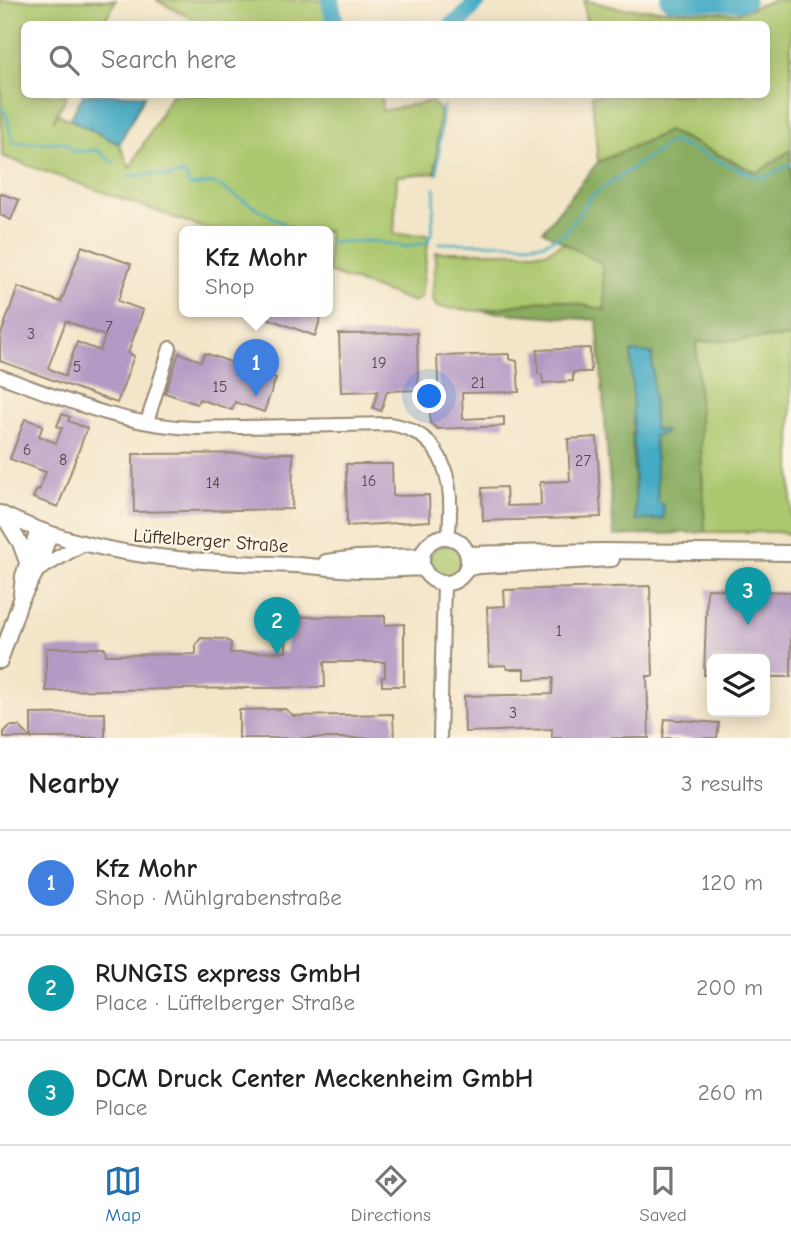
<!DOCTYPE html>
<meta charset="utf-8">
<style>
body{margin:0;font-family:"Comic Neue",sans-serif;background:#f6f6f6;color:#222}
.controls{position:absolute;right:21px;bottom:21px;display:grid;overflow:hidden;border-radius:10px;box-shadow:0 4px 18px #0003}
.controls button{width:63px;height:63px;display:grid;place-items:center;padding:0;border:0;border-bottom:2px solid #e0e0e0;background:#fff;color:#222;font:35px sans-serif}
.you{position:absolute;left:430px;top:397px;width:24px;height:24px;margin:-18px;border:5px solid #fff;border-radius:50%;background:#1a73e8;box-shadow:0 0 0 10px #1a73e833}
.badge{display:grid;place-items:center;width:46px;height:46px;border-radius:50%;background:#1f6fb2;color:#fff;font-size:23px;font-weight:700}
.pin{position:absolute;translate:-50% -58px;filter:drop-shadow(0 2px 4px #0008)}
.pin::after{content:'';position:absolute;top:37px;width:24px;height:21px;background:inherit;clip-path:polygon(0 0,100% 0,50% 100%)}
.popup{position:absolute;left:179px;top:226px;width:154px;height:91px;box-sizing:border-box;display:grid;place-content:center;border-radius:10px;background:#fff;filter:drop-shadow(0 2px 5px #0005);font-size:23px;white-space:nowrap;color:#767676}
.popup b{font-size:26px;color:#222}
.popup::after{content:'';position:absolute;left:50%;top:100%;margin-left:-14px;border:14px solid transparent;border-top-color:#fff}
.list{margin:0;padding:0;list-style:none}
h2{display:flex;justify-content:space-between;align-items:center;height:91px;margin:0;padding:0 28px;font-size:30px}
h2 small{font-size:23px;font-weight:400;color:#767676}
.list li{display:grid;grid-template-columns:46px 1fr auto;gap:21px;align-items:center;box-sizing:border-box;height:105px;padding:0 28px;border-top:2px solid #e0e0e0}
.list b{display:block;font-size:26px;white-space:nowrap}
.list p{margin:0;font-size:23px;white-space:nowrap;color:#767676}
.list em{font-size:23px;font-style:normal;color:#767676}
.icon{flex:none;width:38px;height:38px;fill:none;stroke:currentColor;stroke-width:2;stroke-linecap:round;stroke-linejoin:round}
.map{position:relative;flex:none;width:791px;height:738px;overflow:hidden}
.search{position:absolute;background:#fff;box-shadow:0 4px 18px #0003;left:21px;right:21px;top:21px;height:77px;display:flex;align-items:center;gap:18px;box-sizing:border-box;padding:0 24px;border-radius:10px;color:#767676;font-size:26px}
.sheet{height:406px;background:#fff}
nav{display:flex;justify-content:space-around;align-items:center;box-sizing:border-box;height:98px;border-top:2px solid #e0e0e0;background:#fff;font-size:19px;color:#767676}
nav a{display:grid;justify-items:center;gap:4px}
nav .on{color:#1f6fb2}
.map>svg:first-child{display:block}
.green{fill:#acc76e;stroke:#747846;stroke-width:2}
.forest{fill:#89ac61;stroke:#626b40;stroke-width:2;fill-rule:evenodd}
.water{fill:#44abc4;stroke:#406a71;stroke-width:2}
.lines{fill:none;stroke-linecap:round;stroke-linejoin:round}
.stream{stroke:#44abc4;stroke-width:2.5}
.river{stroke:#44abc4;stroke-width:18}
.building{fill:#b39ac4;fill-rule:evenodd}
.minor-casing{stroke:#978873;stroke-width:16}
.major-casing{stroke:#978873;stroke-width:18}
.minor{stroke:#fff;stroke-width:12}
.major{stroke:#fff;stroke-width:14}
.labels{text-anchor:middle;stroke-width:5;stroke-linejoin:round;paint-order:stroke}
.number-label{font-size:16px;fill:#594648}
.street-label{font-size:19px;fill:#3b2a1e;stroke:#fcf5e5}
</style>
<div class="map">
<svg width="791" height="738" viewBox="0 0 791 738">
<rect width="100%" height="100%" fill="#fcf5e5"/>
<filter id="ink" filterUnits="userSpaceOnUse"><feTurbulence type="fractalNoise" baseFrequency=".0143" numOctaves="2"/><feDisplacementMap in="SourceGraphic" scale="14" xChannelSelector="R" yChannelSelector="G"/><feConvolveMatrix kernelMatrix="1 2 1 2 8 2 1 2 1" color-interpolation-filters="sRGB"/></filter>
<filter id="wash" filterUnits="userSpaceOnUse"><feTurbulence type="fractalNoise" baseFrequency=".00686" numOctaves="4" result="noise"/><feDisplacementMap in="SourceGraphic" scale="28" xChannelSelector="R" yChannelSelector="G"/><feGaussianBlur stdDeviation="1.57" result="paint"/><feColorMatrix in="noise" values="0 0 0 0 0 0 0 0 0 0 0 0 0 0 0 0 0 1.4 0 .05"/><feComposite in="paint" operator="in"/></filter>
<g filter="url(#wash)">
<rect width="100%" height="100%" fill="#f3e5c8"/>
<path class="green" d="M0,0H116L103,24H24V94L67,95L53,121L58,114L119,144L130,168L171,95H382V111L431,101L440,110L435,173L397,176L394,234L429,235L421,298L414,302L328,272V231H212L2,156Z
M156,0H322L328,24H203Z
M584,0L618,8L737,13L774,0H791V150L757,173L669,131L598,162L592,95L766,94V24H586Z
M564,243L602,264L605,310L555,299L480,311L437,307L432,299L436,252H546Z
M791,337V534L776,532H705L696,342Z
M429 561a16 16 0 1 1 32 0a16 16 0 1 1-32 0Z"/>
<path class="forest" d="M669,131L757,173L791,150V337L696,342L705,532L614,536L597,320L480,311L555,299L605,310L602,264L543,231L598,162ZM652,354L654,430L665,432L654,436L658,502L664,519L636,520L632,434Z"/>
<path class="water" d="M83,95V94L145,95L119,144L70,119Z
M631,352L652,353L654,429L665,431V433L654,436L658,502L663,505L664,519L636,520Z"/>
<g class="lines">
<path class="stream" d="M0,107L7,116L13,143L65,142L74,152L96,150L114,163
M437,174L443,106
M128,176L157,174L168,177L182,174L186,176L189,186L214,183L296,231
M328,242L373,241L406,247L429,242
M427,242L432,232L435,188
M439,243L542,244L565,233L591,196L672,141L762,179L791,164"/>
<path class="river" d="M330,0L335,24
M669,0L741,2L746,0
M453,24L462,19L478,0"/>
</g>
<g id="blocks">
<path class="building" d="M0,193L19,200L11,220L0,215Z
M82,246L131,264L118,301L143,310L128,353L134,356L117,403L0,361V337L18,287L61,302ZM66,321L105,336L100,351L77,342L65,376L48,368Z
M248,311H323L315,336Z
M417,333L418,390L387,391L381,411L373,408L378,391L341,392L339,334Z
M590,348L591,372H573V381L543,383L542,374H538L537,350Z
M179,353L201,361L205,353L276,378L264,412L235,402L232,410L199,399L197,404L165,393Z
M509,354V359L517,361L519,392L462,393L463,419L504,417V426L438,429L430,423V408L439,407L437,356Z
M62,414L70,417L68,421L87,428L58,507L33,498L37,489L39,490L46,472L10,459L25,419L43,425L39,436L56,443L62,428L57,426Z
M597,437L601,517L483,521L482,488L506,487L507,506L541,505L540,482L570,481L568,439Z
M293,453L292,509L134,512L133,454Z
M346,464H392L393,496L429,495L430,521L347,526Z
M650,586L653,676H647L649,738H552V729L465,732L464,696L552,694L553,678L525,679V669H507L506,665L489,666L487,607L505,606L504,590Z
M707,589L791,592V677H765V659H712V675H704Z
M385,616V625L404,624V686H382V677H385V662H324L325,687L46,691V648H105L106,655L196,654V644L201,638L225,639L231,643L230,653L286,652L287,617Z
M285,709L294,716L393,714L394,738H239V710Z
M105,713V738H4V732L10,726H19L31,738V714Z
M665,719L719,723L717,738H663Z"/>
</g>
</g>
<g filter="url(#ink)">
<use href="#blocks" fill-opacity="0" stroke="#978873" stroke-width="2"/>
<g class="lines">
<g class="minor-casing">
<path id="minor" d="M0,376C63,399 126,426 194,428L389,424C448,432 455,488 448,538
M147,422L170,348
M440,738L444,583"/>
</g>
<g class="major-casing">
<path id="major" d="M0,513C93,559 194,562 296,565C317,566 338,570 359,570C381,571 402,569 423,568
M2,514L20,543L27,562
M422 560a23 23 0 1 1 46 0a23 23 0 1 1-46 0Z
M467,554L600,551L791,553
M326,562L357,558L422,556
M466,569L479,566L612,559
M37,570L82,544
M21,594L23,576L38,530
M0,661L20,602L37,570L50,534"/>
</g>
<use href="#minor" class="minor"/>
<use href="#major" class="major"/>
</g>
</g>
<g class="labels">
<g class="number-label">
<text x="109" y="332">7</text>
<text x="31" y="339">3</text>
<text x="379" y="368">19</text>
<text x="77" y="372">5</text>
<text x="478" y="388">21</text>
<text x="220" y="392">15</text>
<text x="27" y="455">6</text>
<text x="63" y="465">8</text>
<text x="583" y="466">27</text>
<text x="369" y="486">16</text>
<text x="213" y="488">14</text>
<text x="559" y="636">1</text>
<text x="513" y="718">3</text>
</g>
<g class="street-label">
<text transform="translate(211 540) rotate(4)" y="7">Lüftelberger Straße</text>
</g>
</g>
</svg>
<div class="controls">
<button><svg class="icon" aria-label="layers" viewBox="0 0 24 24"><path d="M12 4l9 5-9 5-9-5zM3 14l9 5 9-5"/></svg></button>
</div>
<div class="you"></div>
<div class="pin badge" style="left:256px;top:397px;background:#3f7fe0">1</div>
<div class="popup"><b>Kfz Mohr</b>Shop</div>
<div class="pin badge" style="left:277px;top:655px;background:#0f9aa8">2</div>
<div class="pin badge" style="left:748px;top:625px;background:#0f9aa8">3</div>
<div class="search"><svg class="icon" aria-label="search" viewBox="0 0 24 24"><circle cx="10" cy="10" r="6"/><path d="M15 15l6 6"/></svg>Search here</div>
</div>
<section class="sheet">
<h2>Nearby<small>3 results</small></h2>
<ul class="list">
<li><span class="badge" style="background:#3f7fe0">1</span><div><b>Kfz Mohr</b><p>Shop · Mühlgrabenstraße</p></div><em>120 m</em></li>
<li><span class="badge" style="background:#0f9aa8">2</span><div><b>RUNGIS express GmbH</b><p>Place · Lüftelberger Straße</p></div><em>200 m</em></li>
<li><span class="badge" style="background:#0f9aa8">3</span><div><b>DCM Druck Center Meckenheim GmbH</b><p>Place</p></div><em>260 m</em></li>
</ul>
</section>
<nav>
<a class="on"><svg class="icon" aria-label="map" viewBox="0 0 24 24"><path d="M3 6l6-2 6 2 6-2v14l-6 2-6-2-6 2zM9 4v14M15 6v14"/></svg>Map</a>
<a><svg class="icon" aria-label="directions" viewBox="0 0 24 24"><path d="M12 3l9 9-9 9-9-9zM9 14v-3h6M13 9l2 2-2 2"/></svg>Directions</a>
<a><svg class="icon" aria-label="saved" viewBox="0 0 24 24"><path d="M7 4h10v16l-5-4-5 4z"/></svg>Saved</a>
</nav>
